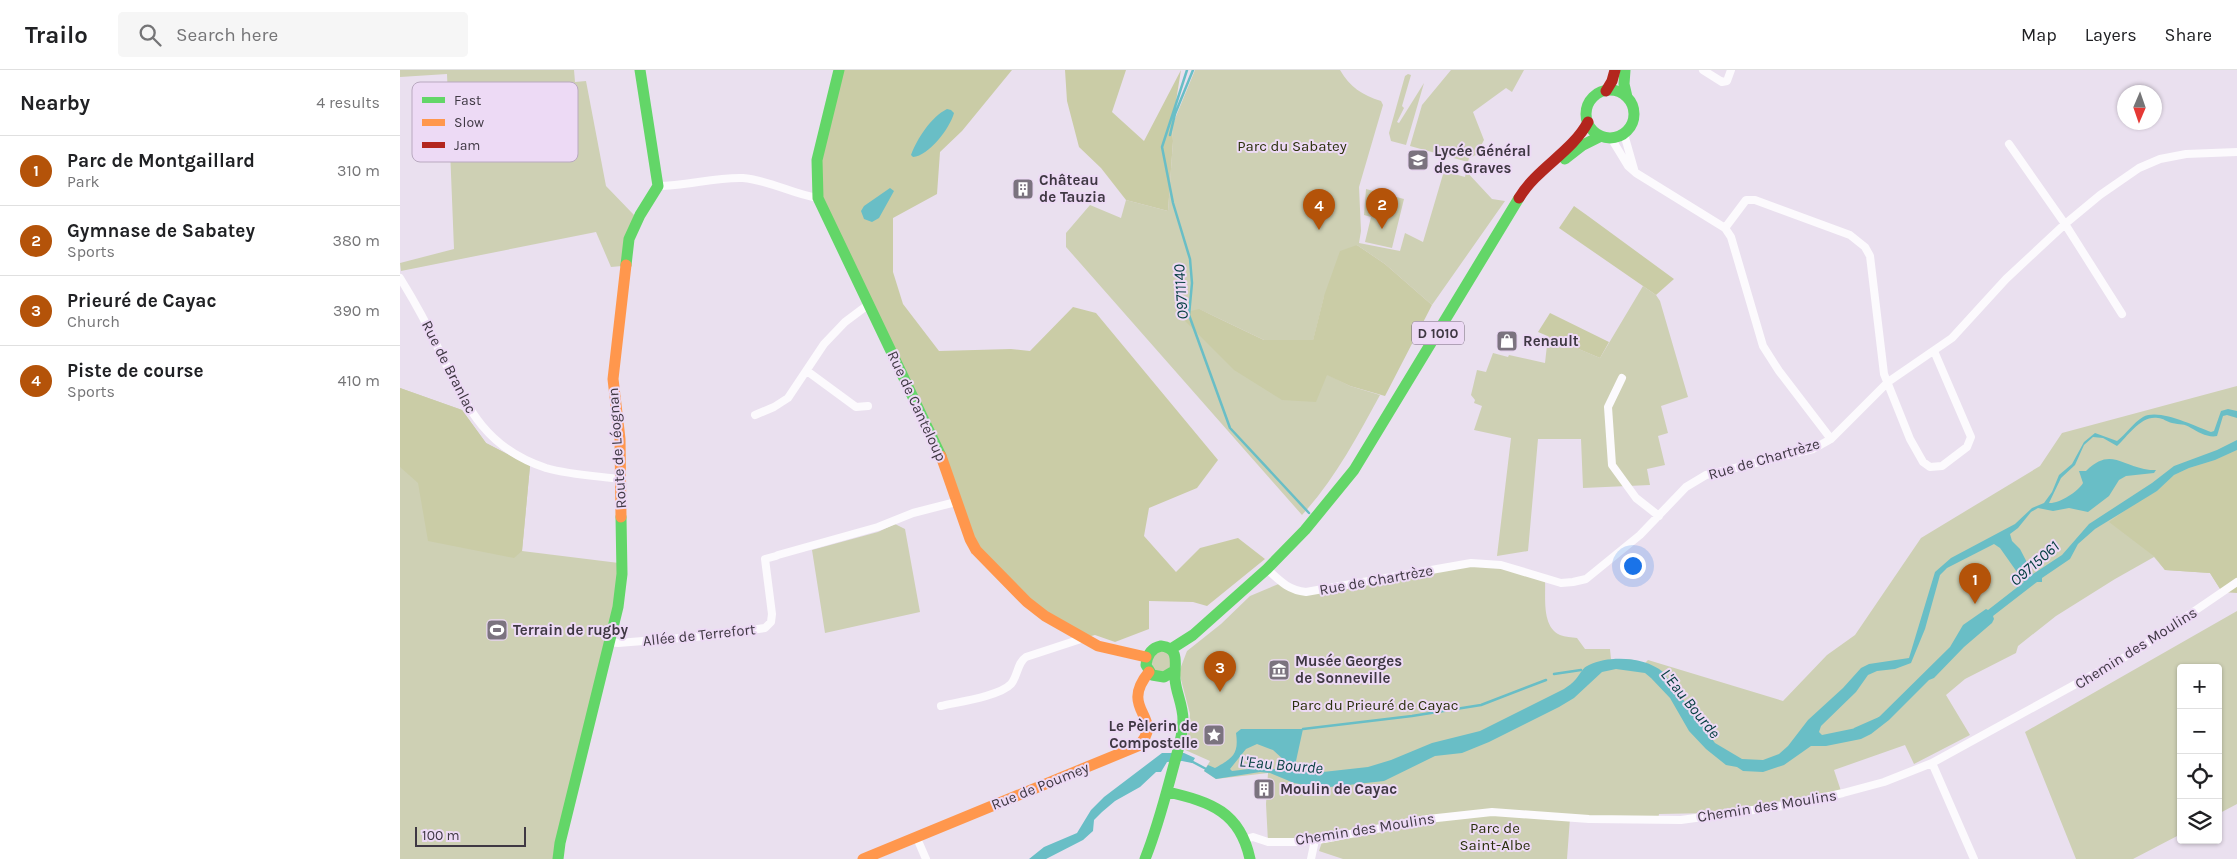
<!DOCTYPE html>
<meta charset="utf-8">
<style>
body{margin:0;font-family:Karla,sans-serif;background:#f6f6f6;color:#202124}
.controls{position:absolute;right:15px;bottom:15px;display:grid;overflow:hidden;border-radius:5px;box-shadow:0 1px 4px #0004}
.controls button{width:45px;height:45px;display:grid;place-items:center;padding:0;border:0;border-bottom:1px solid #e0e0e0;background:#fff;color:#202124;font:25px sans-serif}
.compass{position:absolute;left:1717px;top:15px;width:45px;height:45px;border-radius:50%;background:#fff;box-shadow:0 1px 4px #0004;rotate:182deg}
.scale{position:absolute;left:15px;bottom:12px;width:111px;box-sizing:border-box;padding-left:5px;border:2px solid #3f3843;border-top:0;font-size:14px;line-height:18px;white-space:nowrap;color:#3f3843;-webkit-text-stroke:4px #eddaf5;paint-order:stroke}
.you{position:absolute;left:1232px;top:495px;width:18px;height:18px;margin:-12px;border:4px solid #fff;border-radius:50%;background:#1a73e8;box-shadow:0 0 0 8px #1a73e833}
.badge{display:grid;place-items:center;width:32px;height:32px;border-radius:50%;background:#b45309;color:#fff;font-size:16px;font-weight:700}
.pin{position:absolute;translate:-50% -41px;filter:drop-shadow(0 1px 2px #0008)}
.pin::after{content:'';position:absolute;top:26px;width:18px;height:15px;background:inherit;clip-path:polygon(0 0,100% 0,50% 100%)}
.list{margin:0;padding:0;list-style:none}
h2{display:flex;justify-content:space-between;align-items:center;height:65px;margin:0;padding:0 20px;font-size:21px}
h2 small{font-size:16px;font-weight:400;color:#757577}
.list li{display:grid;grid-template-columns:32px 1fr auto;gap:15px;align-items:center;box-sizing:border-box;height:70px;padding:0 20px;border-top:1px solid #e0e0e0}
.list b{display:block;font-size:19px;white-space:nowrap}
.list p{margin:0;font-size:16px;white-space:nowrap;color:#757577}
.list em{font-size:16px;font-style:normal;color:#757577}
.icon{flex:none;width:28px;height:28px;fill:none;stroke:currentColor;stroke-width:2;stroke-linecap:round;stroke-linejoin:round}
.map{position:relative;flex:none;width:1837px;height:789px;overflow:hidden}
header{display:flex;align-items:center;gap:30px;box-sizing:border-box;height:70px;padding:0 25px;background:#fff;border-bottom:1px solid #e0e0e0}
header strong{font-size:24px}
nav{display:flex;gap:28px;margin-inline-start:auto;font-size:18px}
.search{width:350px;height:45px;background:#f6f6f6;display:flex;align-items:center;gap:12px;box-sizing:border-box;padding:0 18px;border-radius:5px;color:#757577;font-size:19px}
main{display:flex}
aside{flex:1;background:#fff}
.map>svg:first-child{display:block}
.green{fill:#ced0b4}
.forest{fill:#cacca6}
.water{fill:#69bec6;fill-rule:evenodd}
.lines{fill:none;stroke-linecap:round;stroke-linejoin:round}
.stream{stroke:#69bec6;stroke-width:2.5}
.street{stroke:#fcfafd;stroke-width:8}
.fast{stroke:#63d668;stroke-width:11}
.slow{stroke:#ff974d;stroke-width:11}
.jam{stroke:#b3261e;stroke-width:11}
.labels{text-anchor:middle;stroke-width:4;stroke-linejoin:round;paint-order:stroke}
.shield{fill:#eddaf5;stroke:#736978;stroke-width:1}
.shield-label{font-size:14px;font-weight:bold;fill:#3f3843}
.park-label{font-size:15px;fill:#2b300c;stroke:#eddaf5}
.poi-label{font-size:15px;font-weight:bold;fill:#3f3843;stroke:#eddaf5;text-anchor:start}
.street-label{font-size:15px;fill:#3f3843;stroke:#eddaf5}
.water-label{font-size:16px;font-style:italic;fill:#043e40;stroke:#eddaf5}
.key{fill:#eddaf5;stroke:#b9a9c0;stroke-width:1}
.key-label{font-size:14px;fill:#3f3843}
</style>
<header>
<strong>Trailo</strong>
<div class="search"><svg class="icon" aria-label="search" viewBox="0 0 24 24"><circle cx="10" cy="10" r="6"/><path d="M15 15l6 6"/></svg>Search here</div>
<nav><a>Map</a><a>Layers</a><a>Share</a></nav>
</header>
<main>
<aside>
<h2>Nearby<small>4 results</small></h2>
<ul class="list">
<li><span class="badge">1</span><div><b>Parc de Montgaillard</b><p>Park</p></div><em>310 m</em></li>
<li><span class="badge">2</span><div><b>Gymnase de Sabatey</b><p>Sports</p></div><em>380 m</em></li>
<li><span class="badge">3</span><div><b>Prieuré de Cayac</b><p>Church</p></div><em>390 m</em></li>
<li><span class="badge">4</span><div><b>Piste de course</b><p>Sports</p></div><em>410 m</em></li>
</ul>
</aside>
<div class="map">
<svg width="1837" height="789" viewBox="0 0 1837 789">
<rect width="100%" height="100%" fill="#eae0ef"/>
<path class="green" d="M0,0H174L175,12L186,11L206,116L234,145L222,196L211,197L196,162L1,201L0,193L54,179L47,4L0,7Z
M795,0H940C950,17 962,25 981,31L983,35L959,117L961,161L959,173L1000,181L1005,163L1023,172L1044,101L1065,107L1066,101L1092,129L1105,131L1032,235L985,194L957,175L924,227L913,271L864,270L799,239L950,316L980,325C957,367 935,409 902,445L666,177V163L690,135L721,148L726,130L768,141L773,71L772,56Z
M1051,0H1124L1112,22L1106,18L1073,42L1084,70L1076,85L1069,88L1068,92L1010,76L1022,35Z
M1008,4L1011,5L1002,36L1004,38L997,52L999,53L1024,13L1006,75L991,71L989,63L1005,6Z
M966,119L1004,129L992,178L965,172L971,147L964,145Z
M1243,216L1256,225L1260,231L1288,327L1261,336L1268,363L1258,366L1265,395L1247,399L1250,415L1183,418L1181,369H1138L1128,481L1097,486L1111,368L1074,360L1082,336L1074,333L1075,330L1071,325L1077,300L1086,302L1093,283L1108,287L1109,285L1145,293L1148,266L1200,288Z
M1837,316V512L1822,522L1810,503L1765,500L1754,487L1715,509L1656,546L1618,576L1616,583L1565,609L1546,625L1570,665L1514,694L1505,675L1434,700L1441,721L1310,743L1259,744L1258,750L1170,748L1167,789H943L919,781L922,772H868L866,734L868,703L816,709L804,701L810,691L783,679L789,659L790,644L779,602L787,581L821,554L850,526L881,513L894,521L1084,493L1145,509C1146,527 1141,556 1160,565C1165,567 1172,567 1177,568L1185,579H1210L1211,589H1229L1245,593L1248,590L1383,631L1427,585L1455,565L1521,468L1640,396L1662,363Z
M0,318L62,340L86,373L130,396L122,481L219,493L218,518L153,789H0Z
M495,454L505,459L520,542L425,563L412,480L478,462Z
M1837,541V734L1818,744V598H1781V764L1733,789H1676L1625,662Z
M766,580L773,593L766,602L754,601L750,586L752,583Z"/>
<path class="forest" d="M439,0H612L562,61L540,82L537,124L493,148V202L503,234L539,281L611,279L630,281L673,237L696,243L818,390L797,418L749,438L744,466L776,502L800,478L838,468L865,489L807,536L793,532L749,531V559L715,572L695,565L684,568L645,546L576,480L538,377L422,139L416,102Z
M665,0H726L712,42L744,71L781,0L772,56L773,71L768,141L726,130L701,98L679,77L667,31Z
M1174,136L1188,146L1274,209L1256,225L1159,158Z
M957,175L985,194L1032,235L985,326L950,316L927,305L916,332L882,330L834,300L778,244L799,239L864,270H913L924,226L940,181Z
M1150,243L1209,272L1200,288L1138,262Z
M0,318L62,340L86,373L130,396L122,481L114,488L28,471L18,413L0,397Z
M1837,380V523L1822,522L1810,503L1765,500L1755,487L1709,452L1737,432L1757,421L1774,405L1789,398L1815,390Z"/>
<path class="water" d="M547,39L551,40L554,43C550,58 529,86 513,87L511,85C517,69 531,47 547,39Z
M490,118L494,121L479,148L472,152L464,149L461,141L464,136Z
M1828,339L1837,341V348L1827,345L1823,346L1817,366C1808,368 1798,362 1791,358C1784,353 1780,355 1772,353C1767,352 1763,348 1758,348C1741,345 1728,366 1717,376L1703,368L1693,367L1684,375L1675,395L1661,408L1649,433C1658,434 1678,422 1683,413L1679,401H1686C1709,379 1718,393 1744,399C1748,400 1752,400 1756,400L1754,403L1726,406L1719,410L1709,426L1688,442L1669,438L1653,441L1638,438L1631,442L1618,458L1610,464L1612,471L1620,479L1633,504L1662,485L1689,454L1752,413L1774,396L1817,380L1837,370V380L1815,390L1789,398L1774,405L1757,421L1695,459L1678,474L1670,489L1642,508V512H1637L1593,546L1594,549L1592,553L1564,577L1534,608L1529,610L1489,650L1471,664L1461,669L1426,676H1411L1384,695L1363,702L1343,701L1337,697L1326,695L1306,679L1289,661L1270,628L1251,608L1245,603L1216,599L1202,602L1174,628L1159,637L1089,672L1062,683L1035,686L984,711L921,718L894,713L870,703L860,702L816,709L804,701L808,695L815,698C833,688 839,684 836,663L841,659H903L896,691L897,700L912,703L923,702L968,697L991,690L1032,673L1080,661L1164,619C1168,616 1173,613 1176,609C1181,603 1182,598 1189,595C1210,585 1245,587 1263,602L1315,673L1342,689L1363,690L1379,684L1388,676L1408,650L1443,618L1461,598L1469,594L1509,588L1535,502L1551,488L1615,454L1632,438L1644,433L1652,422L1659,405L1672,394L1684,372L1695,363L1717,371C1726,364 1733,353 1743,347C1759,338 1794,356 1811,362L1814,361L1821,341ZM1594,474L1600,478L1624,512L1588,540L1586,539L1563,555L1550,577L1476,650L1461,657L1422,665L1419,662L1421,656L1456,622L1468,605L1477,601L1495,599L1511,593L1525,559L1540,505L1547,498ZM857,674L873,680L886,692V700L857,698L832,701L830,699L846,679Z
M762,683H784L795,688L792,693L782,691L767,692L761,702H756L740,717L715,731L702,742L694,750L693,761L683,770L646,789H629L644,777L677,763L691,740L704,727Z"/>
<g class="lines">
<path class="stream" d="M787,0L762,77L773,133L790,189L792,213L789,245L830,358L909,443
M770,65L775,44L793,0
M1154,604L1181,600
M903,659L1012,646L1081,635L1146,610
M1455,659L1480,648
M791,691L808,700"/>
<path class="street" d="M1303,0L1322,12L1327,11L1331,0
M1224,64L1234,99
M1211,68L1228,96L1236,103L1325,158L1331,167L1363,276L1379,301L1431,369
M1609,74L1665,154L1722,244
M258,116C286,116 315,107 343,108C369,110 392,124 418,128
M1325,158L1346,130H1355L1450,165L1465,177L1470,186L1484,304L1510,369L1523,392L1530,397L1542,396L1567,377L1571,367L1534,281
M0,208C15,232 28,256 40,282C66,335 84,378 146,398C170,405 197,406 221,409
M407,301L456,337L468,336
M1222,308L1208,337L1212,395L1236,428L1259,446
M355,345L374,337L388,328L424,274L445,252L469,234
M378,485L478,457L513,443L556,432
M867,499C880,511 888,520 906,522L1071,493L1101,495L1161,513L1173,512L1186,509L1240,465L1286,417L1306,405L1413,379L1431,369L1488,312L1552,268L1606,209L1665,154L1700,125L1739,98L1760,89L1786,84L1837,82
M210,572L218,573L318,565L365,558L371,552L372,544L365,489L376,486
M541,636C558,632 600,626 611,614C618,606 617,593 626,587L684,568
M1532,693L1574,789
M516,766L526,789
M846,769L853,767L868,772H898L924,769L1028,749L1092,742L1189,749L1281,750L1390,735L1443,723L1484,712L1532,693L1736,581L1837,512
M911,789L915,770"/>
<path class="fast" d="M439,0L417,90L418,128L541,386
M1225,0L1224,14L1227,27
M1186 44a24 24 0 1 1 48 0a24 24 0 1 1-48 0Z
M1165,89L1183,75L1201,66
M226,195L229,169L240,145L258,116L240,0
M771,579L793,565L867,499L905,460L954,400L1119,128
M768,722C811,732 840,742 850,789
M158,789L160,773L218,537L222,504L221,447
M745,789C758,757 766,724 775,691C779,677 783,664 783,650C783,635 776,623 775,609C774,595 781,578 761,576C751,578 747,585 746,595L752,605L764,607L774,601"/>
<path class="slow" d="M541,386L570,469L576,480L627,532L645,546L698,576L746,587
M221,447L220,369L213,309L226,195
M463,789L738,676C767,647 717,641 749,602"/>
<path class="jam" d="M1206,21L1212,11L1215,0
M1119,128C1137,98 1172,82 1188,52"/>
</g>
<defs>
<g id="school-square" transform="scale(1.125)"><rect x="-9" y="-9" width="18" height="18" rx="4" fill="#7b737f" stroke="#eddaf5"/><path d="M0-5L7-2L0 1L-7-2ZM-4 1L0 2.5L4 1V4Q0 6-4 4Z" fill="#fff"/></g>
<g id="building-square" transform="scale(1.125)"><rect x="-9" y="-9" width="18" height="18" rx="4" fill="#7b737f" stroke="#eddaf5"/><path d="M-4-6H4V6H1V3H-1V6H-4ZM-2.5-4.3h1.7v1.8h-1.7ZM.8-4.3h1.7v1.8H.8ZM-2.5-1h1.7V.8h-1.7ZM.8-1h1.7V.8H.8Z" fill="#fff"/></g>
<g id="shop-square" transform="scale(1.125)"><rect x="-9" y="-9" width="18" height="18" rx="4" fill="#7b737f" stroke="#eddaf5"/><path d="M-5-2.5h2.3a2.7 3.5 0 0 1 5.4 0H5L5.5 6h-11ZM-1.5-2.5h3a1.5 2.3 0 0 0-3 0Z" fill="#fff"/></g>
<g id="stadium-square" transform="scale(1.125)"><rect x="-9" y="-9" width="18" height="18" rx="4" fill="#7b737f" stroke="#eddaf5"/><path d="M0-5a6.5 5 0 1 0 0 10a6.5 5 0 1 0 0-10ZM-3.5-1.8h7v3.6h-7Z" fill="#fff"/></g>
<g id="museum-square" transform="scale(1.125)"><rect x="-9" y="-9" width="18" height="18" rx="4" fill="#7b737f" stroke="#eddaf5"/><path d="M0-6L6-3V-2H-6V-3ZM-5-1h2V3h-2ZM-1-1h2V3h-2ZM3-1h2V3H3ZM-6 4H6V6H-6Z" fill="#fff"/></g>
<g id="sight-square" transform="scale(1.125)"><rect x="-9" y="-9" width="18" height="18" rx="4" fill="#7b737f" stroke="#eddaf5"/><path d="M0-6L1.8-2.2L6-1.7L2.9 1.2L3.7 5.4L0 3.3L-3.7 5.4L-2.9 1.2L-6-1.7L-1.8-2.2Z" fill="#fff"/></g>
</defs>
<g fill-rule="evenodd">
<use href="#school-square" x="1018" y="90"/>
<use href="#building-square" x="623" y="119"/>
<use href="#shop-square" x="1107" y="271"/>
<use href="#stadium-square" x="97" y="560"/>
<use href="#museum-square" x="879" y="600"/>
<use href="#sight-square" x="814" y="665"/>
<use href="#building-square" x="864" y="719"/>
</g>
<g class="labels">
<rect class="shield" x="1012" y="251.5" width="52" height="23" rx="4"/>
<g class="shield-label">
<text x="1038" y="268">D 1010</text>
</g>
<g class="park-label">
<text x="892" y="81">Parc du Sabatey</text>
<text x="975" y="640">Parc du Prieuré de Cayac</text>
<text x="1095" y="763">Parc de<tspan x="1095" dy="17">Saint-Albe</tspan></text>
</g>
<g class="poi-label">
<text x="1034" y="86">Lycée Général<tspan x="1034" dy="17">des Graves</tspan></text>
<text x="639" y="115">Château<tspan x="639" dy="17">de Tauzia</tspan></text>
<text x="1123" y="276">Renault</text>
<text x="113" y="565">Terrain de rugby</text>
<text x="895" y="596">Musée Georges<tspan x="895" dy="17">de Sonneville</tspan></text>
<text x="798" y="661" text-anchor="end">Le Pèlerin de<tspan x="798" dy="17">Compostelle</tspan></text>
<text x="880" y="724">Moulin de Cayac</text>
</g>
<g class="street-label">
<text transform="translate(49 297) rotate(63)" y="5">Rue de Branlac</text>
<text transform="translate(517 336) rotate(65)" y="5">Rue de Canteloup</text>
<text transform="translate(217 378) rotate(-94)" y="5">Route de Léognan</text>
<text transform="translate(1364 389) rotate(-16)" y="5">Rue de Chartrèze</text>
<text transform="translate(976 510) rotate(-10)" y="5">Rue de Chartrèze</text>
<text transform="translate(299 565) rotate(-6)" y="5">Allée de Terrefort</text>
<text transform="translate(1736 578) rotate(-32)" y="5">Chemin des Moulins</text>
<text transform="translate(640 716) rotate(-22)" y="5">Rue de Poumey</text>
<text transform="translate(1367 736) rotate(-9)" y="5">Chemin des Moulins</text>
<text transform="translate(965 759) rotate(-9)" y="5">Chemin des Moulins</text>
</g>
<g class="water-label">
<text transform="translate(780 222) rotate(-94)" y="6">O9711140</text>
<text transform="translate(1634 493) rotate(-41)" y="6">O9715061</text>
<text transform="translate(1291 633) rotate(51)" y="6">L'Eau Bourde</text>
<text transform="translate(881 694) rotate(5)" y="6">L'Eau Bourde</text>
</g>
</g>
<rect x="12" y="12" width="166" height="80" rx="8" class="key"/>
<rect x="22" y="27" width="23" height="6" fill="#63d668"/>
<rect x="22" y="49" width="23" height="7" fill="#ff974d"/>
<rect x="22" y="72" width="23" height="6" fill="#b3261e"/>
<g class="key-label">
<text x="54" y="35">Fast</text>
<text x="54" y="57">Slow</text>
<text x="54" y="80">Jam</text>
</g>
</svg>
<div class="controls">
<button>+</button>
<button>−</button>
<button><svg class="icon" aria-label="locate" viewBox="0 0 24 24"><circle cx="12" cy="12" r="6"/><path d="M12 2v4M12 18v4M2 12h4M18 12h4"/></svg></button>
<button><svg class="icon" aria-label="layers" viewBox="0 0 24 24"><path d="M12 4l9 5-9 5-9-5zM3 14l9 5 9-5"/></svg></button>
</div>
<svg class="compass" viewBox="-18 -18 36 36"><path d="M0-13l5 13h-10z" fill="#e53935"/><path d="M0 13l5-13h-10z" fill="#757577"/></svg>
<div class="scale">100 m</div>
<div class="you"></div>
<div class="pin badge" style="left:1575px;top:534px">1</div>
<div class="pin badge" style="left:982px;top:159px">2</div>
<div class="pin badge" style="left:820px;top:622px">3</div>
<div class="pin badge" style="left:919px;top:160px">4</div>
</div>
</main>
